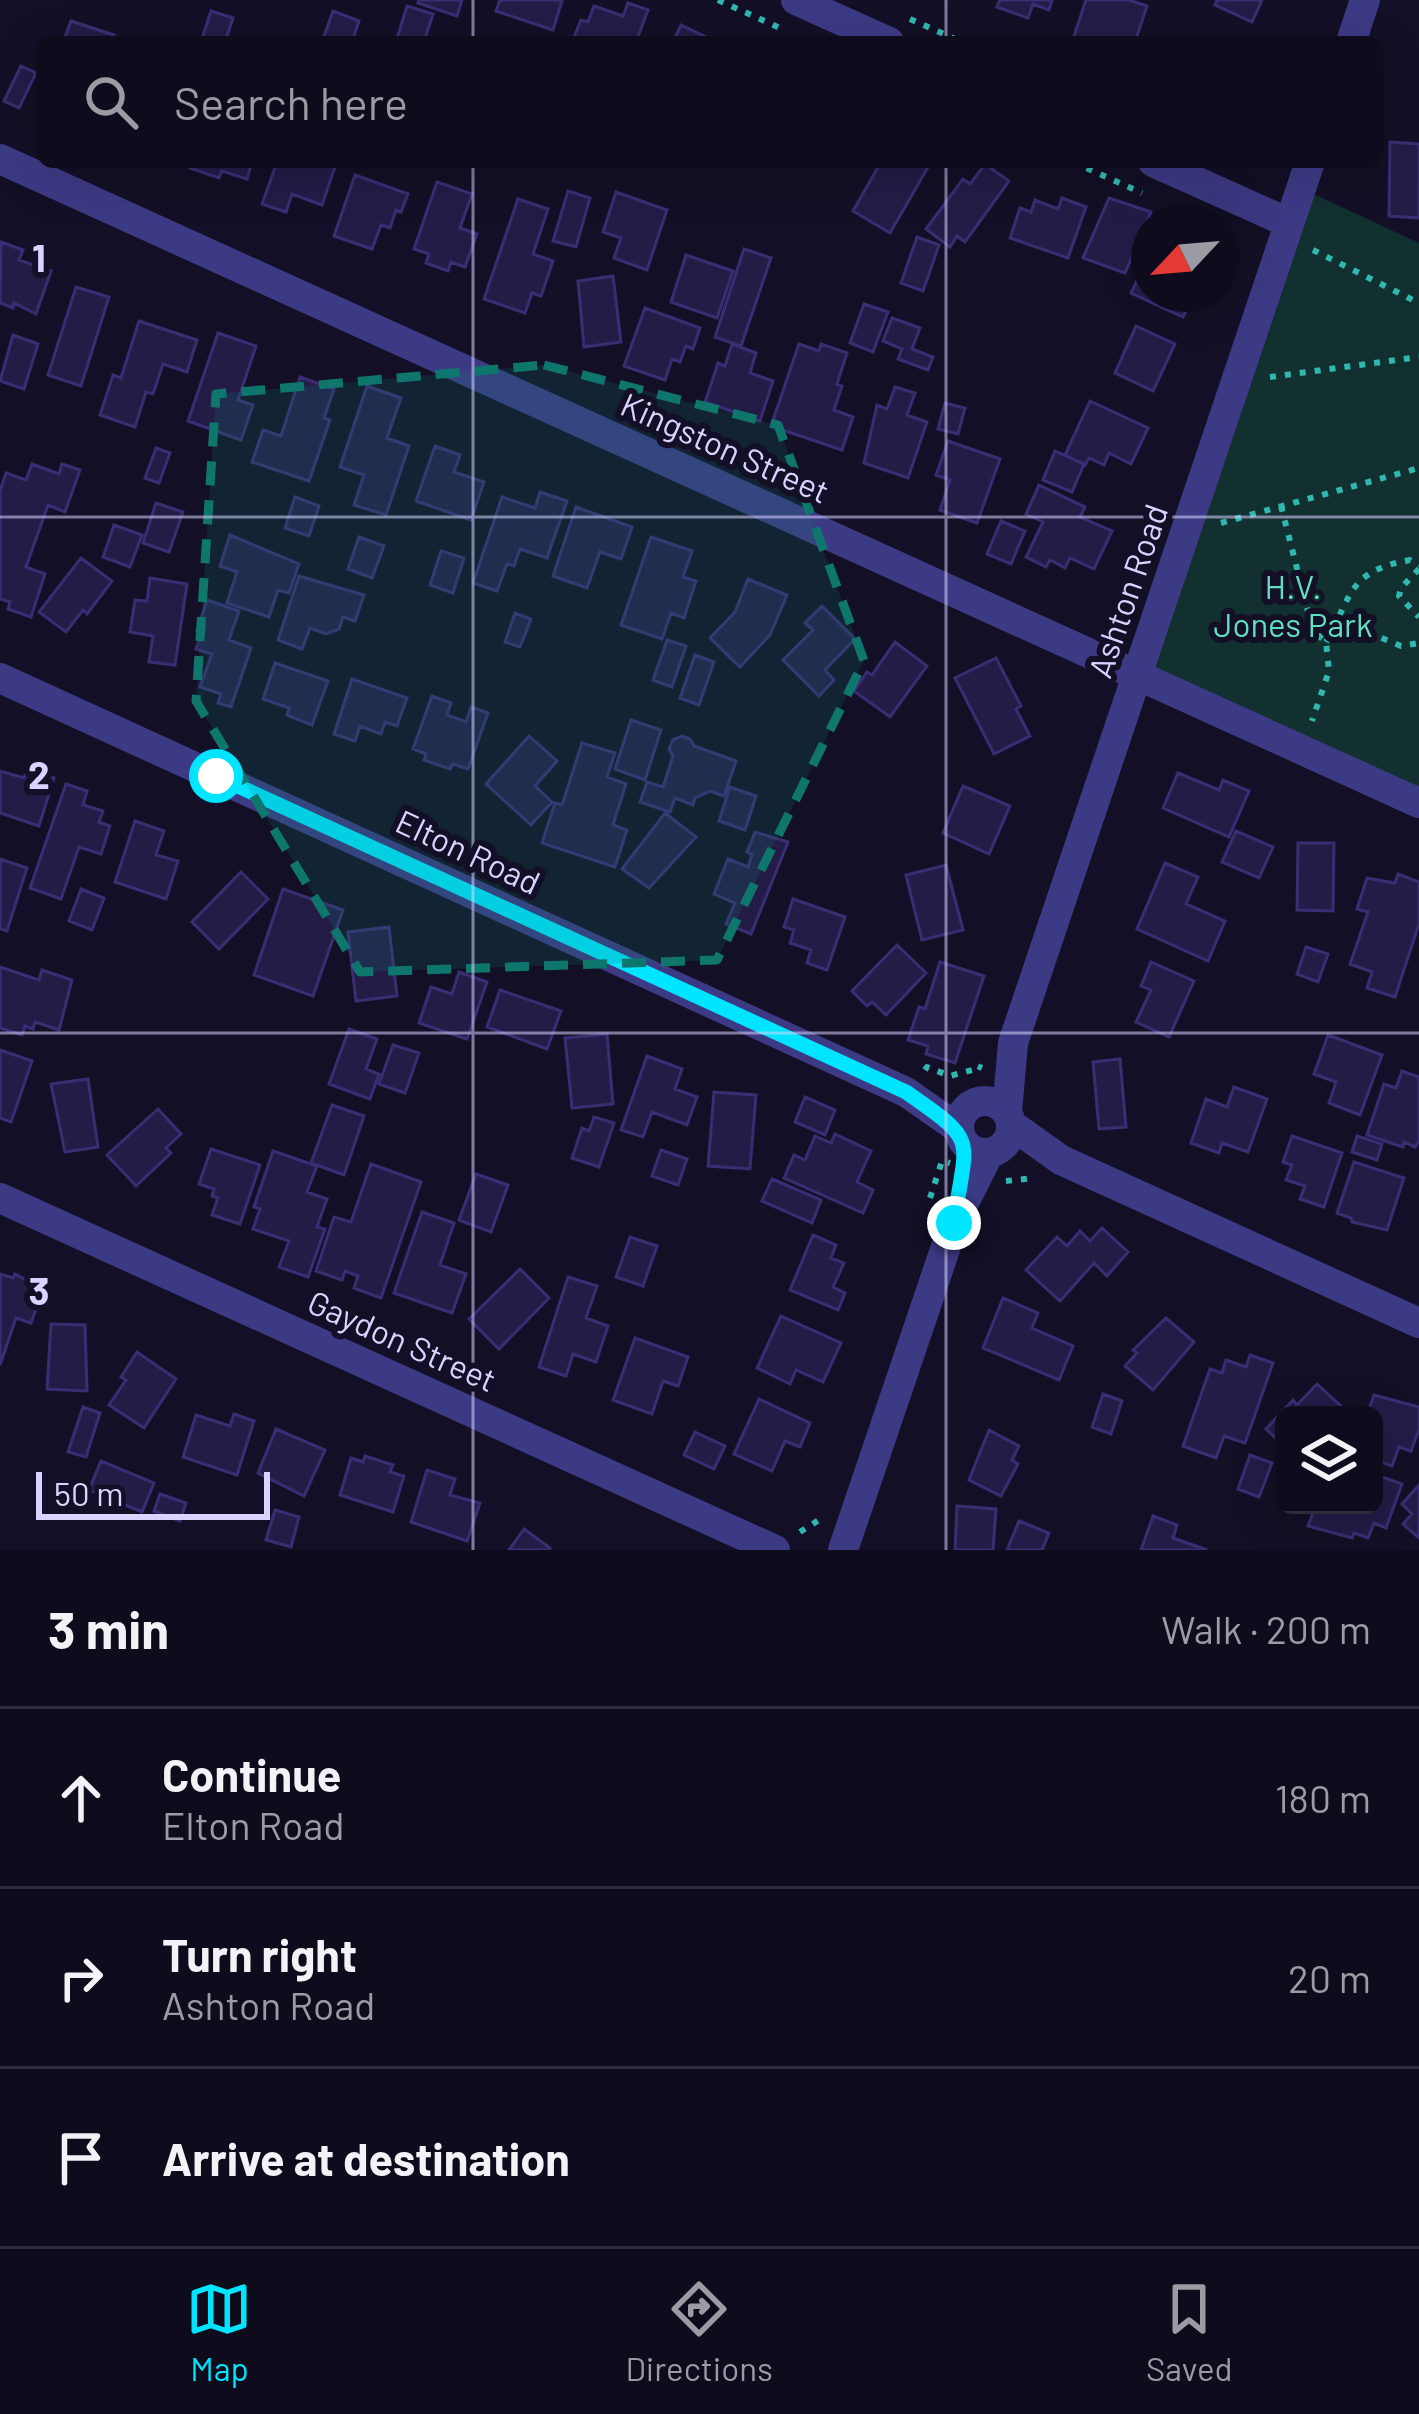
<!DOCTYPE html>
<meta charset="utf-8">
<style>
body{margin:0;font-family:Barlow,sans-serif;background:#171425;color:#f1f3f6}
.controls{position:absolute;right:36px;bottom:36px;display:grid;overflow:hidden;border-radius:18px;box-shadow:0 12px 48px #0002}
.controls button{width:108px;height:108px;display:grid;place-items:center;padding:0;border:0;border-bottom:3px solid #2e2b3b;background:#0e0b1c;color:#f1f3f6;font:60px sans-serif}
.compass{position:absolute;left:1131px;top:204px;width:108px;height:108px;border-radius:50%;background:#0e0b1c;box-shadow:0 12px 48px #0002;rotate:244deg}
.scale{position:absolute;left:36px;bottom:30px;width:234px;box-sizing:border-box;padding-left:12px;border:6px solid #d9d4ff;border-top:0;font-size:33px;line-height:42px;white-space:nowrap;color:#d9d4ff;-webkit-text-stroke:9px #130f26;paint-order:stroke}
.stop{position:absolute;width:36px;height:36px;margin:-27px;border:9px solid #00e5ff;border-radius:50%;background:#fff}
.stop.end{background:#00e5ff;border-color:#fff;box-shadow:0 3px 12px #0008}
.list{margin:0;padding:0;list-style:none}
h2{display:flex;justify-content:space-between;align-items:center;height:156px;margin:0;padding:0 48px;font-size:51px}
h2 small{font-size:39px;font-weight:400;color:#9b9ba3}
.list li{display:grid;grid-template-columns:78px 1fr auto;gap:36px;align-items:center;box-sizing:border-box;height:180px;padding:0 48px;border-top:3px solid #2e2b3b}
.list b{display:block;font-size:45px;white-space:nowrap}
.list p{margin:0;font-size:39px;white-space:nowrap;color:#9b9ba3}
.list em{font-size:39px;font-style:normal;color:#9b9ba3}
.icon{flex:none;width:66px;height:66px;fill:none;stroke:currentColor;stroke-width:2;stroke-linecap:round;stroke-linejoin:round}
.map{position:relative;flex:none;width:1419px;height:1550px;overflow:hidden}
.search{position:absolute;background:#0e0b1c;box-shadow:0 12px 48px #0002;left:36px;right:36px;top:36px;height:132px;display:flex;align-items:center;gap:30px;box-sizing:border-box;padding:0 42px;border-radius:18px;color:#9b9ba3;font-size:45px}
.sheet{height:696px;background:#0e0b1c}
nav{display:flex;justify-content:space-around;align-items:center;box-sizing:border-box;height:168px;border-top:3px solid #2e2b3b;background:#0e0b1c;font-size:33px;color:#9b9ba3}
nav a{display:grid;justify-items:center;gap:6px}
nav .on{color:#00e5ff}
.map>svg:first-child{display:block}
.green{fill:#12302f}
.building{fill:#241b47;stroke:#3b2d73;stroke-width:3}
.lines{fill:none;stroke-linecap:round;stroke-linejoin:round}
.path{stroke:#2fb8b0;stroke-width:6;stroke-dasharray:6 9;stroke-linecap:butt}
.minor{stroke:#3d3a85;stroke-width:30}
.route{stroke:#00e5ff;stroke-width:15}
.marked{fill:#0f766e;fill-opacity:0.2;stroke:#0f766e;stroke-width:9;stroke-dasharray:24 15;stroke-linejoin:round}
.grid{fill:none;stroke:#d9d4ff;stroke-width:3;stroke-opacity:0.55}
.labels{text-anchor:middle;stroke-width:12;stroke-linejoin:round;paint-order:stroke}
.street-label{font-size:33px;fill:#d9d4ff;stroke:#130f26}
.park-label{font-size:33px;fill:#5fe0c0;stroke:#130f26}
.grid-label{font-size:39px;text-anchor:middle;font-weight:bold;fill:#d9d4ff;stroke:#130f26;stroke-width:12;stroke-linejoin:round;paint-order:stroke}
</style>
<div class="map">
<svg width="1419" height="1550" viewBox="0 0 1419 1550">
<rect width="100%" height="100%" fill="#130f26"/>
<path class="green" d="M1301,188L1419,243V803L1138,674Z"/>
<path class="building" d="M419,0H462L457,16L418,3Z
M500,0H558L562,1L553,30L496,11Z
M1000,0H1052L1049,10L1033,4L1028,18L997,7Z
M1086,0H1129L1147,6L1135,42L1108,38L1107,42H1072Z
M1217,0H1262L1252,22L1215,5Z
M628,3L648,10L636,42H572L581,20L588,22L594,6L623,16Z
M407,6L433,14L424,42H396Z
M211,11L233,18L225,42H201Z
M333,11L359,21L352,42L323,39Z
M71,21L114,35L111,42H63Z
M681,25L717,42H673Z
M21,66L36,73L19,108L4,101Z
M1390,142L1419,144V218L1389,216Z
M192,162H252L247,179L222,171L219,178L190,168Z
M277,162H321L335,167L322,205L292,194L286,212L262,204Z
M881,162H931L890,233L853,211Z
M985,164L1009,181L965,242L957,236L950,247L926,229L963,179L970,184Z
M355,175L408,194L401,212L396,210L390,228L381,225L372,249L334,236Z
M437,182L472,194L460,228L477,234L465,267L451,262L448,271L426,263L429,254L414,249Z
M568,191L590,198L576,247L553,241Z
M616,192L667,210L647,270L614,258L621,238L603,232Z
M1062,198L1086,207L1068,258L1010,238L1020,208L1031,212L1035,200L1058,209Z
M1109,198L1151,212L1125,273L1083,258Z
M518,199L548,209L533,254L553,261L541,296L532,293L525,313L484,299Z
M917,237L939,245L923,291L901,283Z
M1,242L23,250L19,260L51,271L36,314L14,303L13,308L0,303Z
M744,249L771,258L741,346L715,337Z
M686,255L733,271L717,318L671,302Z
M1149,256V294H1194L1183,317L1131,293Z
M613,276L621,342L584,347L578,281Z
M76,287L109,297L81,386L48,375Z
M864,304L888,312L873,352L850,343Z
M645,308L700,328L693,349L686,346L680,362L672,359L665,380L624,366Z
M892,318L920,328L912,349L933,357L928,370L898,359L902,349L883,341Z
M139,321L197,340L187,372L163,364L153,394L146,392L135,427L100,415L113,375L121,378Z
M1136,326L1175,344L1153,391L1115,373Z
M218,333L256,346L238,400L253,405L241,440L188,421Z
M13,335L38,344L24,389L0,381Z
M732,344L756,353L750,373L773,381L760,421L705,402L718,363L725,366Z
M799,344L819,351L821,344L847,353L837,384L842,386L834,410L853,417L842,450L771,426Z
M300,377L334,389L324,418L330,420L309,481L252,462L263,430L281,436Z
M367,386L401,398L387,438L409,446L386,515L354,505L364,475L340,467Z
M895,387L915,393L907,415L927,422L908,478L864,463L877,405L887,409Z
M1090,401L1148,428L1131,464L1109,453L1104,465L1089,458L1085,465L1065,455Z
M945,403L965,408L958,434L938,429Z
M948,441L1000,459L977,523L940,510L950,480L936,475Z
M435,446L460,455L454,472L484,482L471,520L416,501Z
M156,448L170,453L159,483L145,478Z
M1055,451L1084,464L1072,492L1043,480Z
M32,464L59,474L62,464L80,470L65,512L48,505L26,567L45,574L31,617L8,609L10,602L0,599V491L6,473L26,480Z
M1039,485L1085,507L1080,517L1112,531L1094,569L1070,558L1065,568L1050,560L1046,567L1026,557L1043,522L1026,514Z
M540,492L567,501L547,558L520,549L514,566L507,564L497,591L473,583L502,497L535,508Z
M295,497L319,506L309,536L285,528Z
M156,503L183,512L169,552L143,543Z
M576,507L632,527L621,559L600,552L587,588L553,576Z
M1001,521L1025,531L1011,564L987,554Z
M114,525L142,535L130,567L103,557Z
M230,535L299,564L289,593L278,590L269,617L227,603L237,572L220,566Z
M359,537L384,546L372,578L348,569Z
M651,537L692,551L683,577L696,581L684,618L671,613L662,639L621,625Z
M441,551L464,558L453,593L430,585Z
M81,558L112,581L87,614L83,610L66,632L39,612Z
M299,576L364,595L355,621L343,617L339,629L326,634L310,628L302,649L278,640Z
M150,578L187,584L175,665L149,662L153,636L130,632L135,600L147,601Z
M748,579L787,595L770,635L740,667L710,638L735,612Z
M207,600L239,611L229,640L251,648L231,707L218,703L221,694L200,687L212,654L196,649L202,633L197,631Z
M822,606L855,639L825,670L834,680L819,696L783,660L813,630L805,623Z
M515,613L531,619L520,647L505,642Z
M667,640L686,646L672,687L653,680Z
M895,642L927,666L890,717L854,691L867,672L872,675Z
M695,655L714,662L699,705L680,698Z
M996,658L1021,706L1016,709L1030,736L994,754L955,678Z
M275,663L328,681L312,725L287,715L289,708L263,699Z
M352,679L407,698L397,726L385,722L381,734L360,726L355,741L334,734Z
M432,696L451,703L447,715L466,722L471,707L488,713L468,769L453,764L450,769L424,760L426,754L413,749Z
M631,720L661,730L645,780L615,769Z
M529,736L557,761L535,786L552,802L531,825L486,784Z
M682,736L690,739L694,746L736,761L724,796L710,791L695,798L693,805L675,798L670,812L640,802L647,782L663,787L673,756L669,749L673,740Z
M582,743L615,753L607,777L626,784L613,825L627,830L615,867L542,843L555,803L562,805Z
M27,769L54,778L39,826L0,813V771L24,778Z
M1178,773L1219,790L1223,780L1249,791L1229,837L1163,808Z
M66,784L87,791L83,805L103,811L99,822L110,826L101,854L79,847L61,899L30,888Z
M963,786L1010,806L989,854L943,833Z
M730,787L756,796L745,830L719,821Z
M665,813L696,837L649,888L622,869Z
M135,821L164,831L156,855L178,861L166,899L115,882Z
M1236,831L1273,847L1259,878L1222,862Z
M755,832L788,842L751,934L726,924L735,903L714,894L728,859L748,867L752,855L747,852Z
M1298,843H1334L1333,911L1297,910Z
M0,859L27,868L7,931L0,929Z
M1165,863L1198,877L1186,904L1225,921L1208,961L1137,929Z
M946,865L963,930L922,940L906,875Z
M241,872L268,899L219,949L192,922Z
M1398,874L1419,882V924L1395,997L1367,988L1372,972L1350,964L1368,912L1357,909L1367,878L1395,883Z
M81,889L104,898L92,930L69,921Z
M283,889L343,910L313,996L254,975Z
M793,899L845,917L827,970L807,963L811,950L790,943L794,930L784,927Z
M389,927L397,996L356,1001L348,932Z
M897,945L926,973L886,1015L872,1002L867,1006L852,991Z
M1306,947L1328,954L1318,982L1297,974Z
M940,962L984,976L955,1063L926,1054L928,1046L908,1040L919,1007L925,1009Z
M1151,962L1194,981L1169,1037L1136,1022L1151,990L1141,986Z
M0,967L39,980L42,970L72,980L59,1030L35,1022L33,1029L25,1026L22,1035L0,1028Z
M459,972L487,982L467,1039L419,1023L431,987L452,994Z
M500,990L561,1011L547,1049L487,1027Z
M349,1029L377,1039L366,1069L379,1074L370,1099L329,1084Z
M607,1034L613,1104L572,1108L565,1038Z
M1328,1035L1382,1055L1360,1115L1329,1103L1336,1082L1314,1074Z
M393,1045L419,1053L405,1093L379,1084Z
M0,1050L32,1061L11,1122L0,1118Z
M647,1056L682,1069L675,1089L697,1097L687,1125L652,1112L643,1137L621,1130Z
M1120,1059L1126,1127L1099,1129L1093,1062Z
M1402,1071L1419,1077V1141L1415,1147L1404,1142L1403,1147L1367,1135L1384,1084L1396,1088Z
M88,1079L98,1147L65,1152L51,1084Z
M1234,1087L1267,1099L1248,1152L1222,1143L1219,1153L1191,1143L1206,1099L1227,1107Z
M714,1092L756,1095L750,1169L708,1166Z
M805,1097L835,1110L825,1135L795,1122Z
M332,1105L364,1116L344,1175L311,1163Z
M158,1109L181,1134L166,1148L171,1153L136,1186L107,1155Z
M594,1117L614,1123L599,1167L572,1158L582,1128L589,1131Z
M835,1134L871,1151L857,1182L873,1190L863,1213L784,1178L794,1155L805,1160L815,1136L831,1143Z
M1292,1136L1342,1153L1324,1207L1300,1199L1305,1186L1286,1180L1292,1165L1283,1162Z
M1357,1136L1382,1144L1377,1160L1352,1152Z
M211,1149L260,1165L240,1224L212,1215L218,1198L212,1196L214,1189L199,1184Z
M661,1150L687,1159L678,1185L652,1176Z
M273,1151L317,1166L307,1192L327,1199L317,1227L325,1229L308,1277L279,1267L289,1241L253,1229L260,1209L254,1207Z
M1354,1162L1404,1178L1387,1230L1352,1222L1351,1218L1337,1213Z
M371,1164L421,1182L381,1298L354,1288L358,1276L345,1271L342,1280L316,1271L334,1217L351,1222Z
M476,1174L508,1185L491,1232L459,1220Z
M772,1179L821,1200L812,1223L762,1201Z
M422,1212L454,1223L440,1265L466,1274L452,1313L394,1293Z
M1102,1228L1128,1252L1107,1276L1094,1263L1060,1301L1026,1270L1057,1237L1067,1246L1080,1231L1090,1241Z
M813,1235L836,1245L831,1258L844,1263L833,1287L845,1293L838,1310L790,1290Z
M630,1237L657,1246L643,1286L616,1277Z
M520,1269L549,1298L499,1349L469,1319Z
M0,1274L13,1278L15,1274L43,1289L31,1323L16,1318L0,1365Z
M568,1277L597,1286L586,1318L608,1326L596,1362L573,1354L566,1376L539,1367Z
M1003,1298L1038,1313L1032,1328L1073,1346L1059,1380L983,1348Z
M781,1316L841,1343L823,1382L796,1370L790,1384L757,1368Z
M1166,1318L1194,1342L1153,1390L1125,1366L1137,1353L1133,1350Z
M51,1324L85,1325L87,1391L47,1389Z
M635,1338L688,1357L678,1386L663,1381L652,1414L613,1400Z
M137,1352L176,1379L144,1428L109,1405L126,1380L121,1377Z
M1250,1355L1273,1363L1245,1443L1224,1436L1216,1458L1183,1446L1210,1369L1222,1373L1226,1360L1246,1367Z
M1317,1384L1341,1406L1333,1415H1284V1446L1266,1429L1293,1400L1297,1405Z
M1103,1394L1122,1401L1111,1434L1092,1427Z
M1374,1395L1419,1407V1429L1411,1451L1399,1447L1392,1466L1378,1461L1374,1471V1415H1367Z
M759,1399L810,1423L800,1447L785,1441L772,1471L734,1454Z
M83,1407L100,1413L86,1457L68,1452Z
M234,1414L254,1421L237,1475L183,1457L196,1415L230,1426Z
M276,1429L325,1450L304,1496L258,1473Z
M989,1430L1019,1446L1012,1460L1018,1464L1001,1496L969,1480Z
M695,1432L725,1446L714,1469L684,1455Z
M1250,1455L1272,1463L1259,1497L1238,1489Z
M365,1456L393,1465L390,1472L404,1476L393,1512L340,1495L351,1458L363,1462Z
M101,1461L154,1483L142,1512L89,1490Z
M427,1470L455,1479L450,1495L480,1503L467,1541L411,1522Z
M1374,1474L1402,1484L1386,1528L1374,1523L1368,1538L1354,1533L1352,1538L1308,1526L1316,1505H1374Z
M1419,1485V1538L1403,1524L1412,1514L1402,1504Z
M160,1494L186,1503L180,1521L154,1511Z
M957,1506L996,1509L993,1550H955Z
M275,1510L299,1517L291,1547L266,1540Z
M1153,1516L1177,1525L1173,1538L1207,1550H1141Z
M1019,1521L1049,1533L1042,1550H1007Z
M524,1529L550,1548L549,1550H509Z"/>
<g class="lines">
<path class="path" d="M718,0L780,28
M910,19L962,42
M1073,162L1142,193
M1313,250L1419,303
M1270,377L1419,357
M1281,506L1313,631L1326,642L1329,671L1312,721
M1221,523L1419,468
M1419,569L1401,588L1399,596L1419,617
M1340,621L1401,646L1419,643
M1326,642C1352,597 1347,571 1410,560L1419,566
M925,1070L927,1067L950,1076L972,1070L975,1065L982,1068
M1006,1181L1035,1178
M930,1198L942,1161L950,1163
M800,1532L822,1518"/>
<path class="minor" d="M796,0L889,42
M1351,42L1365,0
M0,159L1419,803
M1153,162L1289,223
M0,678L906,1092L959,1129
M959 1127a26 26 0 1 1 52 0a26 26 0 1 1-52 0Z
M1007,1112L1013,1043L1310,162
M1012,1125L1061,1160L1419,1323
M0,1198L775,1550
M843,1550L954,1223L989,1153"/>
</g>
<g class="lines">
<path class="route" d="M216,776L906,1092C981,1144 966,1136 954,1223"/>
</g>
<path class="marked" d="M544,365L778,425L864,661L717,960L360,972L196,701L216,394Z"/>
<path class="grid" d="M473,0V42M946,0V42M473,162V1550M946,162V1550M0,517H1419M0,1033H1419"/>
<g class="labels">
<g class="street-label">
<text transform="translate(725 448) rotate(24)" y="12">Kingston Street</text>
<text transform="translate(1128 591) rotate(-71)" y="12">Ashton Road</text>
<text transform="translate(468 852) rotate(25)" y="12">Elton Road</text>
<text transform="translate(402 1341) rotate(24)" y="12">Gaydon Street</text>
</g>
<g class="park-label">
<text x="1293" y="599">H.V.<tspan x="1293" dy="38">Jones Park</tspan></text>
</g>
</g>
<g class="grid-label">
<text x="39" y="272">1</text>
<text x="39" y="789">2</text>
<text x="39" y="1305">3</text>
</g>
</svg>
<div class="controls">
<button><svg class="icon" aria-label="layers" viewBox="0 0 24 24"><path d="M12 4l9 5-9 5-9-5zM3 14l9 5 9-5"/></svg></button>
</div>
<svg class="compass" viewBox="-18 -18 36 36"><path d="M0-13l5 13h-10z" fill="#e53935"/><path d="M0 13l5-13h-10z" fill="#9b9ba3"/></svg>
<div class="scale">50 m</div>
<div class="stop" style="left:216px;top:776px"></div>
<div class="stop end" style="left:954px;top:1223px"></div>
<div class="search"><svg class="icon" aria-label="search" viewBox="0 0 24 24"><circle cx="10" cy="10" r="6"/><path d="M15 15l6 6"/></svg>Search here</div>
</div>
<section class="sheet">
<h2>3 min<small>Walk · 200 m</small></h2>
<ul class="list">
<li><svg class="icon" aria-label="ahead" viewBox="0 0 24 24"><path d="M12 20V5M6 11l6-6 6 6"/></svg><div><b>Continue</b><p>Elton Road</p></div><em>180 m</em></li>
<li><svg class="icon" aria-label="right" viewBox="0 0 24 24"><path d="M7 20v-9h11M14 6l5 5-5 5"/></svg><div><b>Turn right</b><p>Ashton Road</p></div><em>20 m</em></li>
<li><svg class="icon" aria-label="arrive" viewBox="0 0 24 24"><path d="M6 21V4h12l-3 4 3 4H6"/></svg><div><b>Arrive at destination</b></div></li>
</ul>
</section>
<nav>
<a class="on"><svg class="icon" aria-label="map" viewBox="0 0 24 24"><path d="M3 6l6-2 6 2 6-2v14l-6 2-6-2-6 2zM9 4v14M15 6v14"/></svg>Map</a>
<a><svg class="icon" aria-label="directions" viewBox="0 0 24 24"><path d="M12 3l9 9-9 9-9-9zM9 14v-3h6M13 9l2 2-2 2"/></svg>Directions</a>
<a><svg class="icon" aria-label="saved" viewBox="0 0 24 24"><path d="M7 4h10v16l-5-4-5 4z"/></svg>Saved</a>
</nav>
